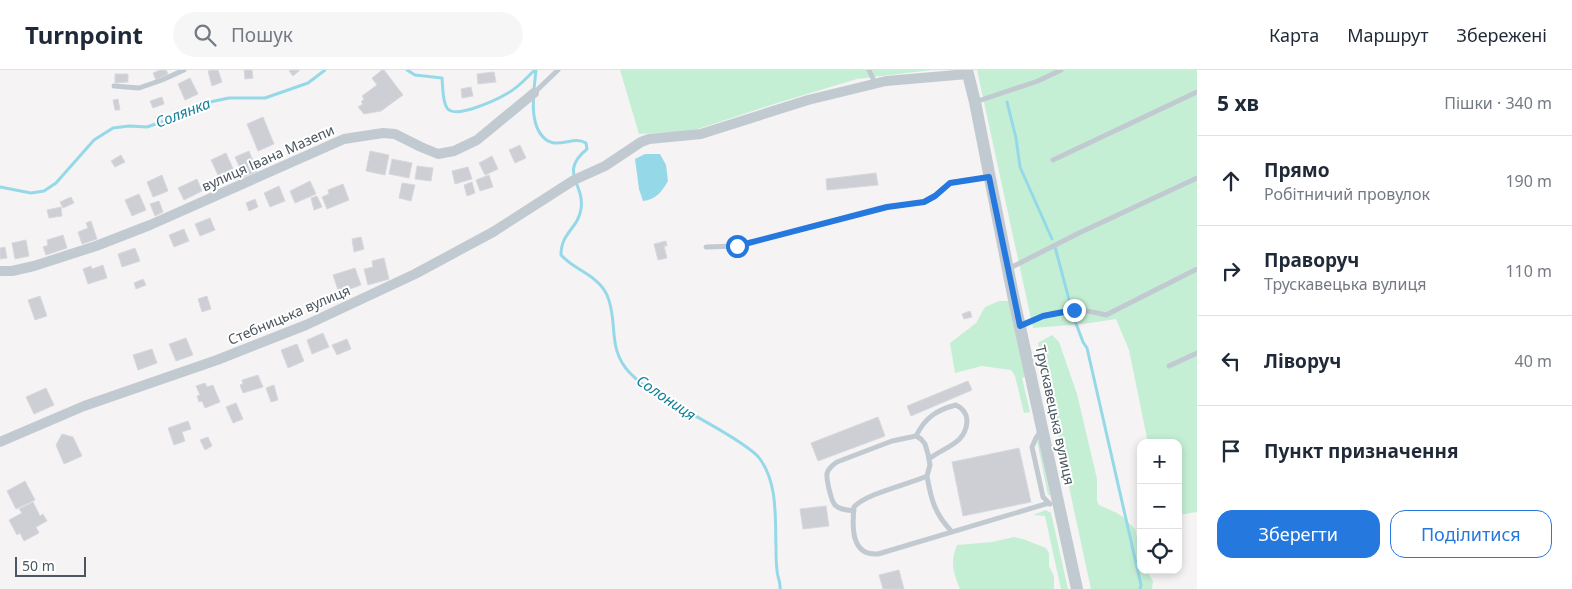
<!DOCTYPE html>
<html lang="uk">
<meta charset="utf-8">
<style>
body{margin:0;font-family:"Noto Sans",sans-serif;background:#f6f6f7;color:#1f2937}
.controls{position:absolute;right:15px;bottom:15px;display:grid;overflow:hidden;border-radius:10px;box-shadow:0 2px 8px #0003}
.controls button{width:45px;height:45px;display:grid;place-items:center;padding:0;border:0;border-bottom:1px solid #e0e1e3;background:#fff;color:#1f2937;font:25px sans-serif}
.scale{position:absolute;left:15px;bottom:12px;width:71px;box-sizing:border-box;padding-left:5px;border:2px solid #4b5660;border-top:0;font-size:14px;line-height:18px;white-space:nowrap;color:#4b5660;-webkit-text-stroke:4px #fff;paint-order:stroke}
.stop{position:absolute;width:15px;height:15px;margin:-11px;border:4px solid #2578dd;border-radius:50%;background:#fff}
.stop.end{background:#2578dd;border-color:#fff;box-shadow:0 1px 5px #0008}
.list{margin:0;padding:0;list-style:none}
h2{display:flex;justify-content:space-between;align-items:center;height:65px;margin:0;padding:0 20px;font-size:21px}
h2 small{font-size:16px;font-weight:400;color:#747a83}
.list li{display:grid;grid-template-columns:32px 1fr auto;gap:15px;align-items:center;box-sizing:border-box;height:90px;padding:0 20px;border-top:1px solid #e0e1e3}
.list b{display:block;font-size:19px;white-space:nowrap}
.list p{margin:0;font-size:16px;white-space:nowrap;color:#747a83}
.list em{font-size:16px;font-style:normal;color:#747a83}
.actions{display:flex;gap:10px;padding:15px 20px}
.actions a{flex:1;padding:11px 0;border:1px solid #2578dd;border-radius:15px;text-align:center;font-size:18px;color:#2578dd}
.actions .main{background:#2578dd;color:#fff}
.icon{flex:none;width:28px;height:28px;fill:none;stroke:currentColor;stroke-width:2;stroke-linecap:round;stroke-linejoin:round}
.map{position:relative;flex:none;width:1197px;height:519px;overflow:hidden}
header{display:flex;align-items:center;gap:30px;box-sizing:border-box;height:70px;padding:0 25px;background:#fff;border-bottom:1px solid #e0e1e3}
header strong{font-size:24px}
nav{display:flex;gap:28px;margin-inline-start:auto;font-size:18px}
.search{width:350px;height:45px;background:#f6f6f7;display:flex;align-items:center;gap:12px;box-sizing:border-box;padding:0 18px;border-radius:28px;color:#747a83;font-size:19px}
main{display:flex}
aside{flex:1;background:#fff}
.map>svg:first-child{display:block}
.green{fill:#c5efd5}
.water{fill:#95d9e9}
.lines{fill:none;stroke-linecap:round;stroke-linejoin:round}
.stream{stroke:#95d9e9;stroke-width:3}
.building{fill:#cdcfd5;stroke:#d7d9de}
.service{stroke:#c2cad1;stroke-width:5}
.minor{stroke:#c2cad1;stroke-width:10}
.tertiary{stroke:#c2cad1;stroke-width:12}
.route{stroke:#2578dd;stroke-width:6}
.labels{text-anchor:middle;stroke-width:4;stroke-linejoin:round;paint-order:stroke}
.street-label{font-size:14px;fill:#4b5660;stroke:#fff}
.water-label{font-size:15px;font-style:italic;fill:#14819b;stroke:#fff}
</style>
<header>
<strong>Turnpoint</strong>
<div class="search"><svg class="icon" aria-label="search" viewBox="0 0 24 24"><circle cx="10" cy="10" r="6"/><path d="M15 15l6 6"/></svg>Пошук</div>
<nav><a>Карта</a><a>Маршрут</a><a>Збережені</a></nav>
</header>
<main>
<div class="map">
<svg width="1197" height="519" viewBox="0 0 1197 519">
<rect width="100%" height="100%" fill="#f5f3f3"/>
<path class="green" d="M620,0H931L857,9L777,33L692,61L639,64Z
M977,0H1197V442L1178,445V373H1148L1129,280L1116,249L1083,254L1033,258Z
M999,231H1009L1025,307L1022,308L1030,342L1024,343L1015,306L1011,300L982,296L955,303L950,273L976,253L985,237Z
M1052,265L1059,272L1077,324L1097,409V431L1099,435L1117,443L1123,447L1135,459L1141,483V500H1146L1153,511L1152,519H1091L1038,273Z
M1037,371H1039L1050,425H1048Z
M1046,440L1051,443L1068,519H1061L1045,446L1033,445Z
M1014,467L1023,469L1046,478L1049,483V496L1054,506V519H960C953,502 950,492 957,475L992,472Z"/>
<path class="water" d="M645,84H660L666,95L668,111C662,121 656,130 643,131L639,119L635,89Z"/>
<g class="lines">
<path class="stream" d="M407,0L415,5L442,8C443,17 442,30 447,38C455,50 498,29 508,23C518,18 526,8 535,0
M536,0C534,21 527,58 548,71C551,72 552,73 555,73C566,74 576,67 586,73L587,79C558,103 585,113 581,139C578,159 561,162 561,185C574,200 598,205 607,225C619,252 606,278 630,303C647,321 670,331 690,343C706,352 751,376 760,389C778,414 775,448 776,478C776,485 776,493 777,500C777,507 781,512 780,519
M1007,32L1016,68L1020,97L1052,169
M0,117L31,123L44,121L56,113L94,70L113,58L129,56L147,57L176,47L205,33L229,28H265L308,13L325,0
M1055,177L1071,237
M1074,248L1083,272L1087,278L1141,515L1140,519"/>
</g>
<path class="building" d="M160,0H166L168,4L156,10L153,3Z
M212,0H218L222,12L212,16L208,1Z
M244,0H252L253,8L245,9Z
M291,0H299V1L293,6L289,1Z
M382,0H384L403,25L381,41L364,44L358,37L363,34L361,32L364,29L362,26L377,15L372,8Z
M494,2L496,12L478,14L477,4Z
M115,4H128V12L115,13Z
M190,8L198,24L185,30L178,14Z
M471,17L473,26L462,28L461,19Z
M162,27L164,34L153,38L150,31Z
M118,29L120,40H115L113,30Z
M163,44L164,48L156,51L155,47Z
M263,47L274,74L258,81L247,54Z
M520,75L526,88L515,93L509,80Z
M249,81L257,101L244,107L235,87Z
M370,81L389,85L385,105L366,101Z
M226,83L235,103L225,107L223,103L218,105L211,90Z
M121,85L125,92L115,97L111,91Z
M492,86L498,99L485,105L479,93Z
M392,89L412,93L409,108L389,104Z
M417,96L433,98L431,111L415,109Z
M468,97L472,109L455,114L452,101Z
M876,103L878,115L827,120L826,109Z
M162,105L168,121L153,127L147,112Z
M489,105L493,117L480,121L476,110Z
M197,109L202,121L184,130L178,118Z
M310,111L316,124L295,133L290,121Z
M472,112L475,123L467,126L464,115Z
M402,113L415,115L411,131L399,128Z
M343,114L349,130L327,139L322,127L329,124L328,120Z
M279,116L285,131L270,137L264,123Z
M139,124L146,140L132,146L125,130Z
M317,126L322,137L314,140L311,128Z
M71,127L74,133L63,138L60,132Z
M255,129L258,137L249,141L246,133Z
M159,131L163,142L155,146L150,134Z
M61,137L62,146L49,148L47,140Z
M210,148L215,160L200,166L195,154Z
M91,151L97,169L82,174L78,162L88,158L86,153Z
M184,159L189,171L174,177L169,165Z
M63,165L67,178L46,185L43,177L48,175L47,170Z
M361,167L364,179L354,182L352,169Z
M26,170L29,186L15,189L12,173Z
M666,171L667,176H664L667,188L658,190L654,174Z
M5,177L7,188L0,189V178Z
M135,178L140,191L122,197L118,184Z
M384,188L389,209L368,215L364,199L373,197L372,191Z
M103,195L107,208L88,214L83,199L91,196L92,199Z
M355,198L361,215L339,223L333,205Z
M143,209L146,215L136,219L134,213Z
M40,226L47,246L35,250L28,230Z
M207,226L211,239L202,242L198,229Z
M970,241L972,247L964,249L962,244Z
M323,263L329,277L312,284L307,270Z
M186,268L193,285L176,291L169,274Z
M347,269L351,279L337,285L332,275Z
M297,274L304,291L288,298L281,280Z
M152,279L157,293L138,300L133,285Z
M258,305L263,317L243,323L240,315L243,314L242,310Z
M968,311L972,320L911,346L907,336Z
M205,313L207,317L213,315L220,332L205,338L202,331L199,332L197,326L200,325L196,316Z
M274,315L278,330L271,332L266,318Z
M46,318L54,335L34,344L26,327Z
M236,333L243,349L233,353L226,337Z
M878,347L885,366L818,391L811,373Z
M188,351L191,359L182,362L185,371L174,375L168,358Z
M62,364L73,367L82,386L64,394L56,375Z
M208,367L212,376L205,380L200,370Z
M1019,378L1031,432L963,446L952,392Z
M25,411L35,430L16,439L7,421Z
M33,432L40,446L43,444L47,451L36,457L39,463L24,471L20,463L17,465L9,450L22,443L19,439Z
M826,436L829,456L803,459L800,439Z
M899,500L904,519H883L879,505Z"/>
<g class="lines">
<path class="service" d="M869,0L875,13
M114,16L139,18L162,10L184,0
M534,23L558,0
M975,32L1038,11L1061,0
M1053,90L1197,22
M706,177L737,176L887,137L924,132L935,126L950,113L989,107
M1008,199L1079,163L1197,108
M1020,256C1052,241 1071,236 1106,245L1197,199
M1169,296L1197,283
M1041,361L1036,368L1032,377L1043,427L1050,434
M916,366C925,348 936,340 956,335C962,338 967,343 967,351C966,374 944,377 929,389
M927,406C931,430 935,444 952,462
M854,441C847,440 840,440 835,435C831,430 831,425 829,419C826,405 824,401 837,392L892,371L916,366L921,369L925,374L928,384L930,395L927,406C907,415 867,423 854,437C852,457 851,486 878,484L1049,433"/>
<path class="minor" d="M0,201H12L34,196L96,176L150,155L344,69L383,63L395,64L421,77L438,84L454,81L477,70L534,23
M0,372L84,336L217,290L306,255L415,204L493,162L574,110L605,96L641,72L649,69L701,64L808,30L886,11L968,4"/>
<path class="tertiary" d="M967,0L975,32L1013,225L1077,519"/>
</g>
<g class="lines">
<path class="route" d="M737,176L887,137L924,132L935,126L950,113L989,107L1020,256L1043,246L1074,240"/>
</g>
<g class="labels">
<g class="street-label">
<text transform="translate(268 88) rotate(-24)" y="5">вулиця Івана Мазепи</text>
<text transform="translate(289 245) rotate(-23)" y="5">Стебницька вулиця</text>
<text transform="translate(1055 345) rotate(78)" y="5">Трускавецька вулиця</text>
</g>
<g class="water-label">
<text transform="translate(183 43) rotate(-21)" y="5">Солянка</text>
<text transform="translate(666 328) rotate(34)" y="5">Солониця</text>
</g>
</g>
</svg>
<div class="controls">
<button>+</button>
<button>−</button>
<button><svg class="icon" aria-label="locate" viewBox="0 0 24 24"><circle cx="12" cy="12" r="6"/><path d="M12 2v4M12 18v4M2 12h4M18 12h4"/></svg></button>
</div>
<div class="scale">50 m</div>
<div class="stop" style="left:737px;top:176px"></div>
<div class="stop end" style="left:1074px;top:240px"></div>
</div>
<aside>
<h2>5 хв<small>Пішки · 340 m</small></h2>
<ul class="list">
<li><svg class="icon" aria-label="ahead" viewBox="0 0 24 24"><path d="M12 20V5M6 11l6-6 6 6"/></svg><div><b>Прямо</b><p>Робітничий провулок</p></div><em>190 m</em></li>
<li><svg class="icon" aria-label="right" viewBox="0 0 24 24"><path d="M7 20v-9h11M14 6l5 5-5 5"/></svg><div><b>Праворуч</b><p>Трускавецька вулиця</p></div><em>110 m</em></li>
<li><svg class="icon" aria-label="left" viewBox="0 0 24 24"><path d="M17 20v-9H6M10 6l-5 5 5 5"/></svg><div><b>Ліворуч</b></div><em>40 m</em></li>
<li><svg class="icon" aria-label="arrive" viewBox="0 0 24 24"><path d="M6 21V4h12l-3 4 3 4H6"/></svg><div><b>Пункт призначення</b></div></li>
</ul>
<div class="actions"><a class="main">Зберегти</a><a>Поділитися</a></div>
</aside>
</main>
